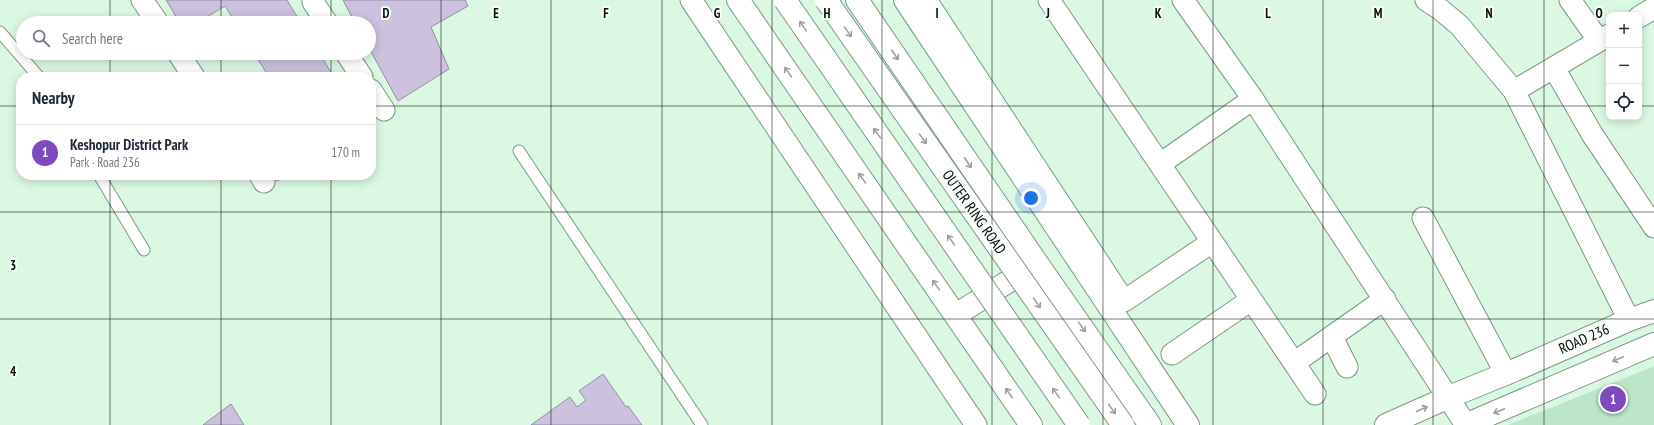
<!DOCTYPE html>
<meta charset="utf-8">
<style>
body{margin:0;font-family:"PT Sans Narrow",sans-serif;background:#f6f6f7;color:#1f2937}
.controls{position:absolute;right:12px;top:12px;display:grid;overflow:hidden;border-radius:8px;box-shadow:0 2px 10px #0003}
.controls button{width:36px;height:36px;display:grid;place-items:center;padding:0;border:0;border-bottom:1px solid #e0e1e3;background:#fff;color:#1f2937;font:20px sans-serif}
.you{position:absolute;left:1031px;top:198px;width:14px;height:14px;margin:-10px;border:3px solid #fff;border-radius:50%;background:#1a73e8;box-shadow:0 0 0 6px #1a73e833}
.badge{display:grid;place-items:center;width:26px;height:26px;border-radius:50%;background:#7e48bf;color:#fff;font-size:13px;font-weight:700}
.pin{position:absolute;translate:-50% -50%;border:2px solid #fff;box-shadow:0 1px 4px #0006}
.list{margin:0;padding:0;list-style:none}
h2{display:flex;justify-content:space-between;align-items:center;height:52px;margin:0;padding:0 16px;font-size:17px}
h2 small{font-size:13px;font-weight:400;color:#747a83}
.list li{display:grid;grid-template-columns:26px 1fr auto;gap:12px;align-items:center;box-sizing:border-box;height:56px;padding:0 16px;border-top:1px solid #e0e1e3}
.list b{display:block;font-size:15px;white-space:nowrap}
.list p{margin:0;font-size:13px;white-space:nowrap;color:#747a83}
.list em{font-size:13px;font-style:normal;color:#747a83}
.icon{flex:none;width:22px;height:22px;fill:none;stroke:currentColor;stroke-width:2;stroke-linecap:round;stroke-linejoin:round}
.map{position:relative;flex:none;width:1654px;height:425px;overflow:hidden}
.search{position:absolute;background:#fff;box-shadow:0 2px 10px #0003;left:16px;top:16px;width:360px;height:44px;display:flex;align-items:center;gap:10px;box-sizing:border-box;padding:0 14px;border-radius:22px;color:#747a83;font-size:15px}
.panel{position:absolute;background:#fff;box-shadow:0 2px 10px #0003;left:16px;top:72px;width:360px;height:108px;border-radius:16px}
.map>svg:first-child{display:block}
.green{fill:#bbe7c8}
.building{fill:#ccc1df;stroke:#948aa6}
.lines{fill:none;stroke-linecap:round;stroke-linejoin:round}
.lane-casing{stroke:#7c9884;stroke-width:13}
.street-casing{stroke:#7c9884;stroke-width:23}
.secondary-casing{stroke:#7c9884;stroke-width:24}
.lane{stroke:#fff;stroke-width:11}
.street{stroke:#fff;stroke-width:21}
.secondary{stroke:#fff;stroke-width:22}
.primary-bridge-casing{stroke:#7c9884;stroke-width:24;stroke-linecap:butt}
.primary-bridge{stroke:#fff;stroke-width:22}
.oneway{stroke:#9b9f9c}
.grid{fill:none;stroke:#050e07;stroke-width:1;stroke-opacity:0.55}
.labels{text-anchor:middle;stroke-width:4;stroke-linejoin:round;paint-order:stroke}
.street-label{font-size:15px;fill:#050e07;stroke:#f8fefa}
.grid-label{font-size:13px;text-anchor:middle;font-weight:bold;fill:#050e07;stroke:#f8fefa;stroke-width:4;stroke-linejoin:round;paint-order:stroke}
</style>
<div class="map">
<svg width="1654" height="425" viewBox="0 0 1654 425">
<rect width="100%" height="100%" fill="#daf8e2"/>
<path class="green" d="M1654,366V425H1508L1635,374Z"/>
<path class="building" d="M166,0H287L301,23H236L225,6L197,23H180Z
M343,0H465L468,6L431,27L449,69L398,101L369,48V23H355Z
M254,53H319L334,77H269Z
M273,175H287L277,181Z
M603,374L626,407L628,406L642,425H531L570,397L577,407L586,400L579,391Z
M231,404L244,425H203Z"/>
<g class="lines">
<g class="lane-casing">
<path id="lane" d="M0,32L39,77
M519,151L702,425
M99,175L144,250"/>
</g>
<g class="street-casing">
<path id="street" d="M142,0L158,23
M691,0L976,425
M926,0L1124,301L1212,242
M1049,0L1315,394
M1183,0L1253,99L1466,425
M1426,0L1441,10L1459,25L1514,91L1629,320
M1570,0L1599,41
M313,2L327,23
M1639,17L1654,8
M178,53L194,77
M346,53L362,77
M1554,68L1592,134L1654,227
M371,90L384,110
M1514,91L1609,35
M1160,164L1253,99
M260,175L264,182
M1423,218L1506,374
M1332,337L1347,367
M1172,354L1251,300
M1294,363L1385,299"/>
</g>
<g class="secondary-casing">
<path id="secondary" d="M738,0L1031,425
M857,0L1037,263L1150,425
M905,0L1188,425
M956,315L1034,265
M1386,425L1449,397L1515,370L1629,320L1654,311
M1465,425L1654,344"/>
</g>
<use href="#lane" class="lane"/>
<use href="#street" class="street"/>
<use href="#secondary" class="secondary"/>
<g class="primary-bridge-casing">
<path id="primary-bridge" d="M785,0L1079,425
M826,0L1123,425"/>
</g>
<use href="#primary-bridge" class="primary-bridge"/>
</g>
<defs><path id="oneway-shaft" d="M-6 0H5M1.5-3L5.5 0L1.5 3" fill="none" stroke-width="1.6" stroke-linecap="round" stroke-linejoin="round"/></defs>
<g class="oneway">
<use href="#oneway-shaft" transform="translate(803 26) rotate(-125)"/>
<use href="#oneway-shaft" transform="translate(848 32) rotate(55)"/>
<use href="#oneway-shaft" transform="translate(895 55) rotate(56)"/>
<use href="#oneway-shaft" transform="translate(788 72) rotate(-125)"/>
<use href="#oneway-shaft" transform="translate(877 133) rotate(-125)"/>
<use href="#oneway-shaft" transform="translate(923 139) rotate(55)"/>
<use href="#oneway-shaft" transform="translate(968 163) rotate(56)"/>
<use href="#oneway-shaft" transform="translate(862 178) rotate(-125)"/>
<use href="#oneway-shaft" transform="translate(951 240) rotate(-125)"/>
<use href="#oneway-shaft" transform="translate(936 285) rotate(-125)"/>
<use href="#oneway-shaft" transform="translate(1037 303) rotate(55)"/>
<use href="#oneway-shaft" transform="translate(1082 327) rotate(55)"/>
<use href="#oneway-shaft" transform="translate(1618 359) rotate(157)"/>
<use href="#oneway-shaft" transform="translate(1009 393) rotate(-124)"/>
<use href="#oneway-shaft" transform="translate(1056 393) rotate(-125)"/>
<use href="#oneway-shaft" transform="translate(1112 409) rotate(55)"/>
<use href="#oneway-shaft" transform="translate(1422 409) rotate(-24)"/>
<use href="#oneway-shaft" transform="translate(1499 411) rotate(157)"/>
</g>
<path class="grid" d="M110,0V23M221,0V23M331,0V23M441,0V425M551,0V425M662,0V425M772,0V425M882,0V425M992,0V425M1103,0V425M1213,0V425M1323,0V425M1433,0V425M1544,0V425M110,53V77M221,53V77M331,53V77M0,106H21M371,106H1609M1639,106H1654M110,175V425M221,175V425M331,175V425M0,212H1654M0,319H1654"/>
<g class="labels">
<g class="street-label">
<text transform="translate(974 212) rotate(55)" y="5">OUTER RING ROAD</text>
<text transform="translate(1584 339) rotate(-24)" y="5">ROAD 236</text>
</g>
</g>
<g class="grid-label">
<text x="386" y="18">D</text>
<text x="496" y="18">E</text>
<text x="606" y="18">F</text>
<text x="717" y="18">G</text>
<text x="827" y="18">H</text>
<text x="937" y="18">I</text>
<text x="1048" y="18">J</text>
<text x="1158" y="18">K</text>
<text x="1268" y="18">L</text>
<text x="1378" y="18">M</text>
<text x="1489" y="18">N</text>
<text x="1599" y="18">O</text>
<text x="13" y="270">3</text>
<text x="13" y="376">4</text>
</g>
</svg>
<div class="controls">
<button>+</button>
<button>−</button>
<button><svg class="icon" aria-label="locate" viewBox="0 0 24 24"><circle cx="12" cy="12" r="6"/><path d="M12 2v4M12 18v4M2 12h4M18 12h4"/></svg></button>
</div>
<div class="you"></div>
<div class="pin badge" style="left:1613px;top:399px">1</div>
<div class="search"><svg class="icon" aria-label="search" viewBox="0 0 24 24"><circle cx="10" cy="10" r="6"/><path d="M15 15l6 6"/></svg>Search here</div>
<section class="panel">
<h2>Nearby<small></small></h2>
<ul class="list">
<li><span class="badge">1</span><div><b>Keshopur District Park</b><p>Park · Road 236</p></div><em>170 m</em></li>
</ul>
</section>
</div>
